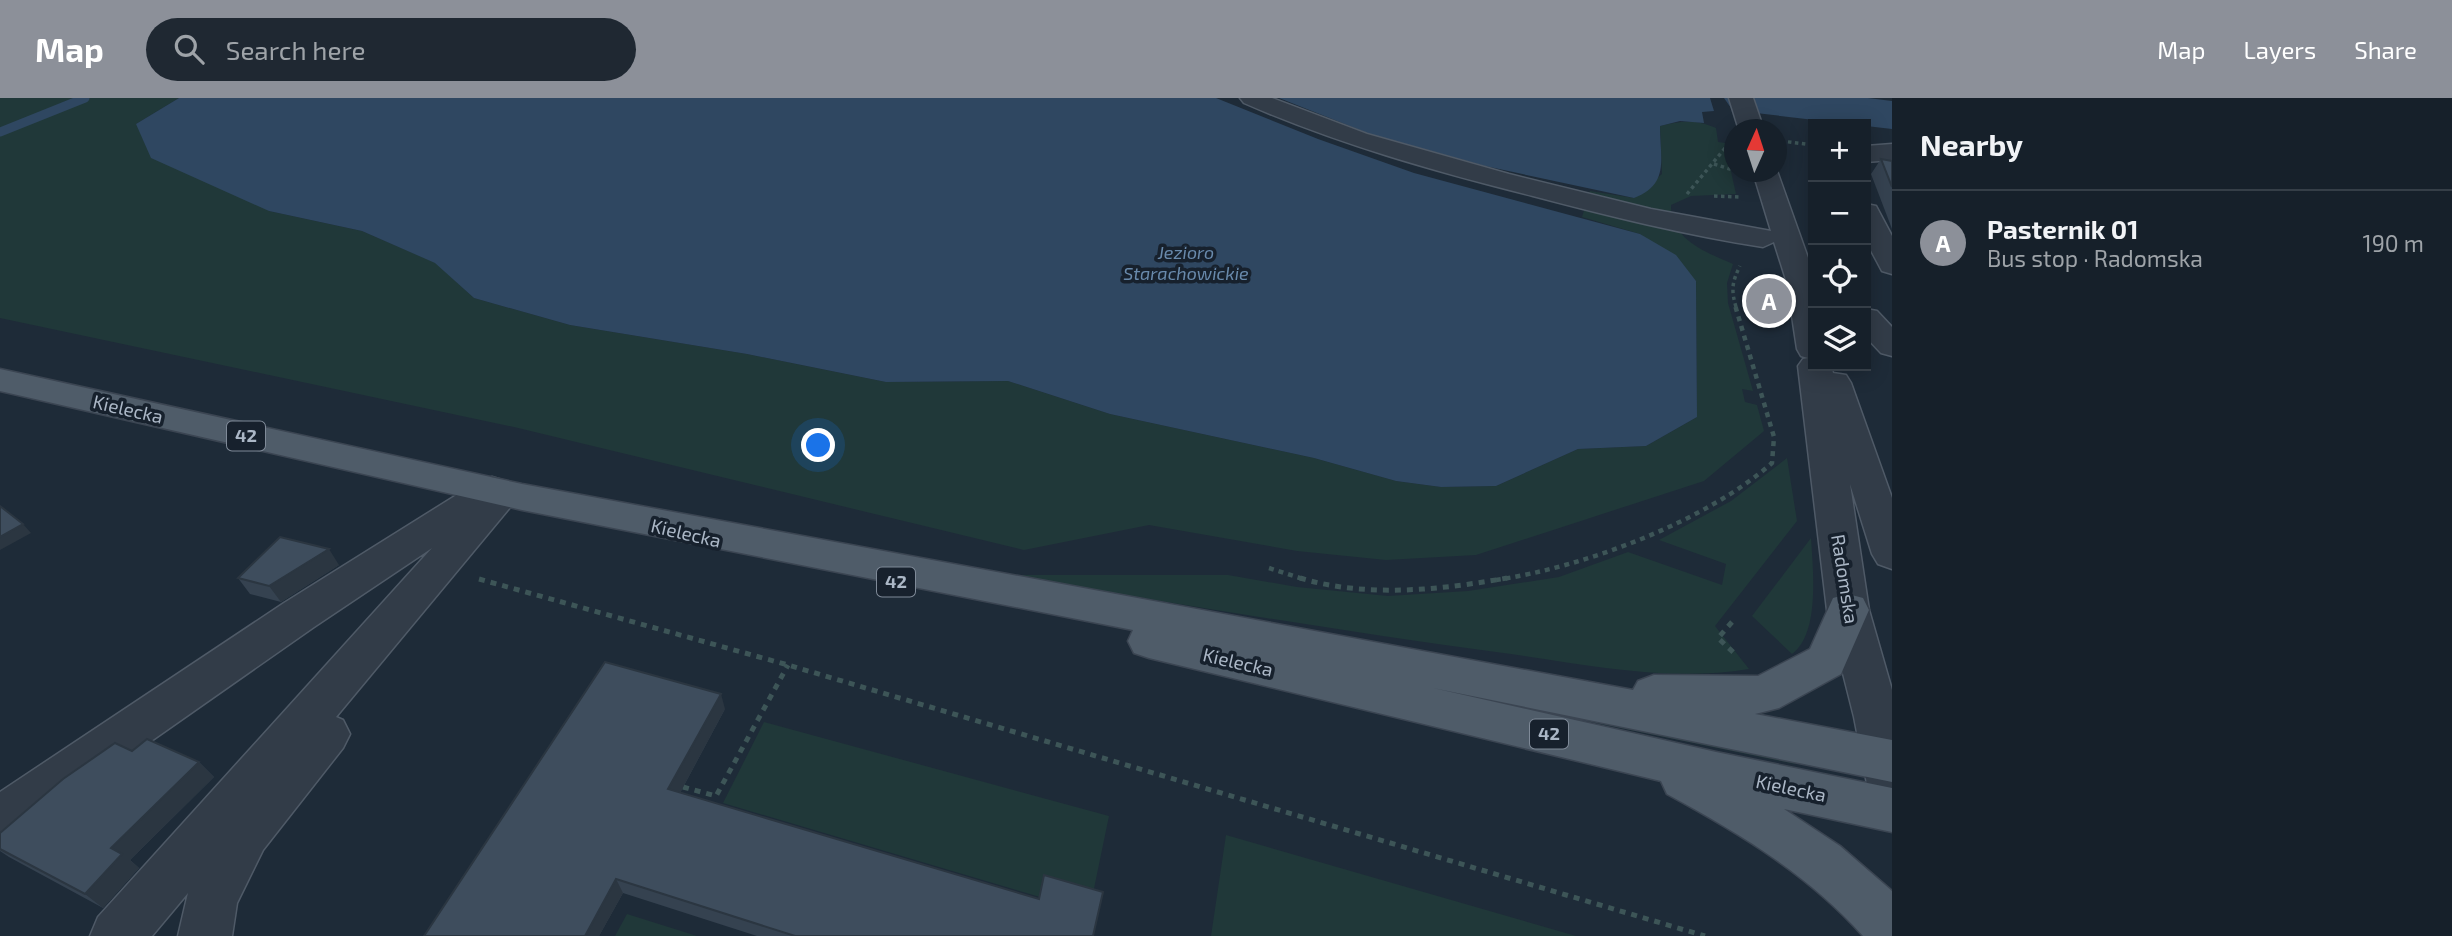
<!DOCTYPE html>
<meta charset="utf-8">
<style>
body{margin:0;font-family:"Exo 2",sans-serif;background:#1f2832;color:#f1f3f6}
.controls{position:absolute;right:21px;top:21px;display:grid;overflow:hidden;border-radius:0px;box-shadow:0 4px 18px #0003}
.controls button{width:63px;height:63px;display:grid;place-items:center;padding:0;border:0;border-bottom:2px solid #353e47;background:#16202a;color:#f1f3f6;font:35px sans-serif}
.compass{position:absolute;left:1724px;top:21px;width:63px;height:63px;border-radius:50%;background:#16202a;box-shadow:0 4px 18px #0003;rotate:3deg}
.you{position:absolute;left:819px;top:348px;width:24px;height:24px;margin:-18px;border:5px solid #fff;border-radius:50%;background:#1a73e8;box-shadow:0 0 0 10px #1a73e833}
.badge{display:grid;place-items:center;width:46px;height:46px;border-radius:50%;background:#8c9099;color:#fff;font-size:23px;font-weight:700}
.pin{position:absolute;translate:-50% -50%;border:4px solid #fff;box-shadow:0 2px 7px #0006}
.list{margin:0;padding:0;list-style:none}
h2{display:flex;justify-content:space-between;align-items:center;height:91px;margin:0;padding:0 28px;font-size:30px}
h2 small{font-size:23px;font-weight:400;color:#9ea3a8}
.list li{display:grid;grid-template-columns:46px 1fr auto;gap:21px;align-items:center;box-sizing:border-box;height:105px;padding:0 28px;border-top:2px solid #353e47}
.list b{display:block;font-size:26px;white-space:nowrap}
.list p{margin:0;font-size:23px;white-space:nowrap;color:#9ea3a8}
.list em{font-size:23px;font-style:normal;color:#9ea3a8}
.icon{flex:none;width:38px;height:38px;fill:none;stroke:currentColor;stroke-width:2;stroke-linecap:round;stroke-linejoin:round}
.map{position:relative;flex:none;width:1892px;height:838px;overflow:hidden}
header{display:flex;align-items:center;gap:42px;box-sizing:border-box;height:98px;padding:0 35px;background:#8c9099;color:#fff}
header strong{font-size:33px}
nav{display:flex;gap:38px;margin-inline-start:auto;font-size:24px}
.search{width:490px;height:63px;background:#1f2832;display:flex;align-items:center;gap:18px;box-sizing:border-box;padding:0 24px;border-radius:38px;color:#9ea3a8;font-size:26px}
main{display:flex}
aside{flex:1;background:#16202a}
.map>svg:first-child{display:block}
.green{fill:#203839}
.water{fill:#2f4761}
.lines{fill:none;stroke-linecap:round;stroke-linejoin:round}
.stream{stroke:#2f4761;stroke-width:9}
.river{fill:#2f4761;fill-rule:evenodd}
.minor-casing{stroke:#4f5a67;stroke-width:3}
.major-casing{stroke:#3b4552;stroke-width:3}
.path-far2{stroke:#3d5557;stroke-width:3.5;stroke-dasharray:3.5 3.5;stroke-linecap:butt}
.path-far1{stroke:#3d5557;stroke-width:4.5;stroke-dasharray:5 5;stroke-linecap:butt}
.path{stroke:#3d5557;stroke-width:5;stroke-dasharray:6 6;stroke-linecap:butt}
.minor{fill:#323c48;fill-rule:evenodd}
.major{fill:#4f5c69;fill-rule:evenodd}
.wall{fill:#354250}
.shaded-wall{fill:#2b3641}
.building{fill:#3e4d5d;stroke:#2b3641;stroke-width:2}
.labels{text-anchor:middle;stroke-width:7;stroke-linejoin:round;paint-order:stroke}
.far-water-label{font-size:18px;font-style:italic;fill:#698aac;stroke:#17212d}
.shield{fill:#17212d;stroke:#7f8a98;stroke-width:2}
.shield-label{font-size:18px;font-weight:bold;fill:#abb7c6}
.street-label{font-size:19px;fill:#abb7c6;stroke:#17212d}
</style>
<header>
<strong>Map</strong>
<div class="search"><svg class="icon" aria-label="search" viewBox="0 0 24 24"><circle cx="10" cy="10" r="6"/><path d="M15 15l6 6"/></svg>Search here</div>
<nav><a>Map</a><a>Layers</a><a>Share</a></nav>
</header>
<main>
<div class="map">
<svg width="1892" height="838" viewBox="0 0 1892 838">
<rect width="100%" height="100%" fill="#1e2b38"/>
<path class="green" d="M0,0H179L136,26L269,113L362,133L436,165L474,200L570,227L747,256L886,284L1008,283L1110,316L1314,360L1396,383L1441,389L1496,388L1578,351L1646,348L1697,319L1696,183L1640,136L1582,119L1590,93L1634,100L1662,76L1660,28C1680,23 1696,21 1716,30L1718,44L1732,46L1734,69H1730L1736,96L1691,98L1671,107C1670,141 1706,154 1733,166L1727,185L1728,205L1753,293L1742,291L1745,304L1757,307L1764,333L1704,383L1476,457L1386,462L1297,453L1149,427L1024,452L514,329L0,220Z
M1787,360L1797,423L1715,528L1749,571C1665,585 1580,565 1496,554C1330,532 1165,503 999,477H1228L1297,489L1388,498L1468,493L1559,479L1628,454L1722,487L1726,466L1659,442L1731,403Z
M1811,440C1813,472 1820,536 1792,556L1752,518Z
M1399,584L1790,656L1795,666Z
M764,624L1109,718L1091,805L1040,799L723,705Z
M1226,737L1576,838H1211Z
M627,816L697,838H615Z"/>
<path class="water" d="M179,0H1216L1318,41L1414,75L1640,136L1676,157L1696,183L1697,319L1646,348L1578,351L1496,388L1441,389L1396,383L1314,360L1110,316L1008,283L886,284L747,256L570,227L474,200L435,165L362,133L269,113L151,60L136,26Z
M1279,0H1710L1714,13L1702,14L1704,25L1680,23L1660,28C1660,61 1670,86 1634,100L1485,68L1370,36Z"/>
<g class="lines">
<path class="stream" d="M0,34L85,0"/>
<path class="river" d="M1724,0H1868L1892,3V31L1747,14L1731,10Z"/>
<g class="minor-casing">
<path id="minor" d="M1240,0H1272L1367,36L1509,76L1651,111L1771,133L1753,74H1776V70L1813,174V268H1831L1833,275L1846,277L1851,285L1892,400V471L1878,466L1872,456L1850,386L1869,512L1892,592V713L1875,706L1868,691L1854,619L1827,512L1798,268L1803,261L1808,260L1801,258L1797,251L1787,185L1774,144L1763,149C1685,137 1609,118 1533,98C1434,73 1338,46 1244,5Z
M1729,0H1753L1764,32H1739Z
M1892,46V62L1866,64V48Z
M1866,106L1876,108L1892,138V176L1882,173L1866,143Z
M1866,211L1877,213L1892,229V258L1881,255L1866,239Z
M492,379L505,383L511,392L507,398L512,407L336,619L343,622L350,636L343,650L263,752L237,805L232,838H178L188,795L152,838H90L98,819L432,450L314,529L17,737L0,744V694L284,505L479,383Z"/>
</g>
<g class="major-casing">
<path id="major" d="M0,271L522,386L1633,592L1638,583L1654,577L1758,578L1810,551L1833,500L1848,496L1863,500L1869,512L1841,576L1779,610L1755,616L1892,642V684L1433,590L1716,654L1892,690V734L1784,711L1840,748L1892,793V838H1863C1809,777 1739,735 1667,696L1661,683L1149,560L1134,555L1128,543L1133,532L522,412L0,293Z"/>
</g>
<path class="path-far2" d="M1781,43L1813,47
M1714,66L1733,72
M1687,96L1726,49
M1714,98L1740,99
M1736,209C1731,192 1732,184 1740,168"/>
<path class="path-far1" d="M1269,470L1306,482
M1496,482C1584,469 1705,424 1772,365L1774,339L1735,207"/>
<path class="path" d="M1300,480C1366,500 1440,492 1507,480
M479,481L788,567L1705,838
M1732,524L1718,540L1734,555
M683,689L716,698L788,567"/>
<use href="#minor" class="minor"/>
<use href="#major" class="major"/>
</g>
<path class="wall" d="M1881,61L1892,63V131L1871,76Z
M339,467L281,504L250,496L238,480Z
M725,611L680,695L1093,838H757L623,795L599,838H424Z
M132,653L199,664L214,679L130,762L139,770L103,810L9,759L0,753V735Z"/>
<path class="shaded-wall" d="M23,426L31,435L0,452V439Z
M329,451L339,467L281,504L269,488Z
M721,596L725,611L674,706L668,691Z
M199,664L214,679L130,762L139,770L103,810L85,796L111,750Z
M616,781L623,795L599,838H585Z"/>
<path class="building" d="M1881,61L1892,63V89Z
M0,408L23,426L0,439Z
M280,439L329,451L269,488L238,480Z
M605,564L721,596L668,691L1039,801L1044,777L1103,794L1093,838H795L616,781L585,838H424Z
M147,641L199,664L111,750L122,756L85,796L0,751V735L63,681L115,645L132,653Z"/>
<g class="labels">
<g class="far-water-label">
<text x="1186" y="161">Jezioro<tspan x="1186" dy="21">Starachowickie</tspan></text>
</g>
<g class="shield">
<rect x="227" y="323.5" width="38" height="29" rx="5"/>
<rect x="877" y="469.5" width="38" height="29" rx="5"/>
<rect x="1530" y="621.5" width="38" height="29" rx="5"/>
</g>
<g class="shield-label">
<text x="246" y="344">42</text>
<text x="896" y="490">42</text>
<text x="1549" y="642">42</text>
</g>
<g class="street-label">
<text transform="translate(128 311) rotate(13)" y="7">Kielecka</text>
<text transform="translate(686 435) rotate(13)" y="7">Kielecka</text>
<text transform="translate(1845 481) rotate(81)" y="7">Radomska</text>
<text transform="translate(1238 564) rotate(13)" y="7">Kielecka</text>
<text transform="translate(1791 690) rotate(12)" y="7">Kielecka</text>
</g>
</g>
</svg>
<div class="controls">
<button>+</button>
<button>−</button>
<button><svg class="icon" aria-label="locate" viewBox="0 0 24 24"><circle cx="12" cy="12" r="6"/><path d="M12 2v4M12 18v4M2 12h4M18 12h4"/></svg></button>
<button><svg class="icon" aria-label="layers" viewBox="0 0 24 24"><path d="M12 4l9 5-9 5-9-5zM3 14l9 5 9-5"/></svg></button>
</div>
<svg class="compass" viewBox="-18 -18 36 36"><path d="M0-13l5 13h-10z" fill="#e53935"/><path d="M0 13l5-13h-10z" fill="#9ea3a8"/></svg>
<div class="you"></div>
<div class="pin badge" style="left:1769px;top:203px">A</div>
</div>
<aside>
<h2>Nearby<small></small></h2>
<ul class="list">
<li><span class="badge">A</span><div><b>Pasternik 01</b><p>Bus stop · Radomska</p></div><em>190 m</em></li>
</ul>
</aside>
</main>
